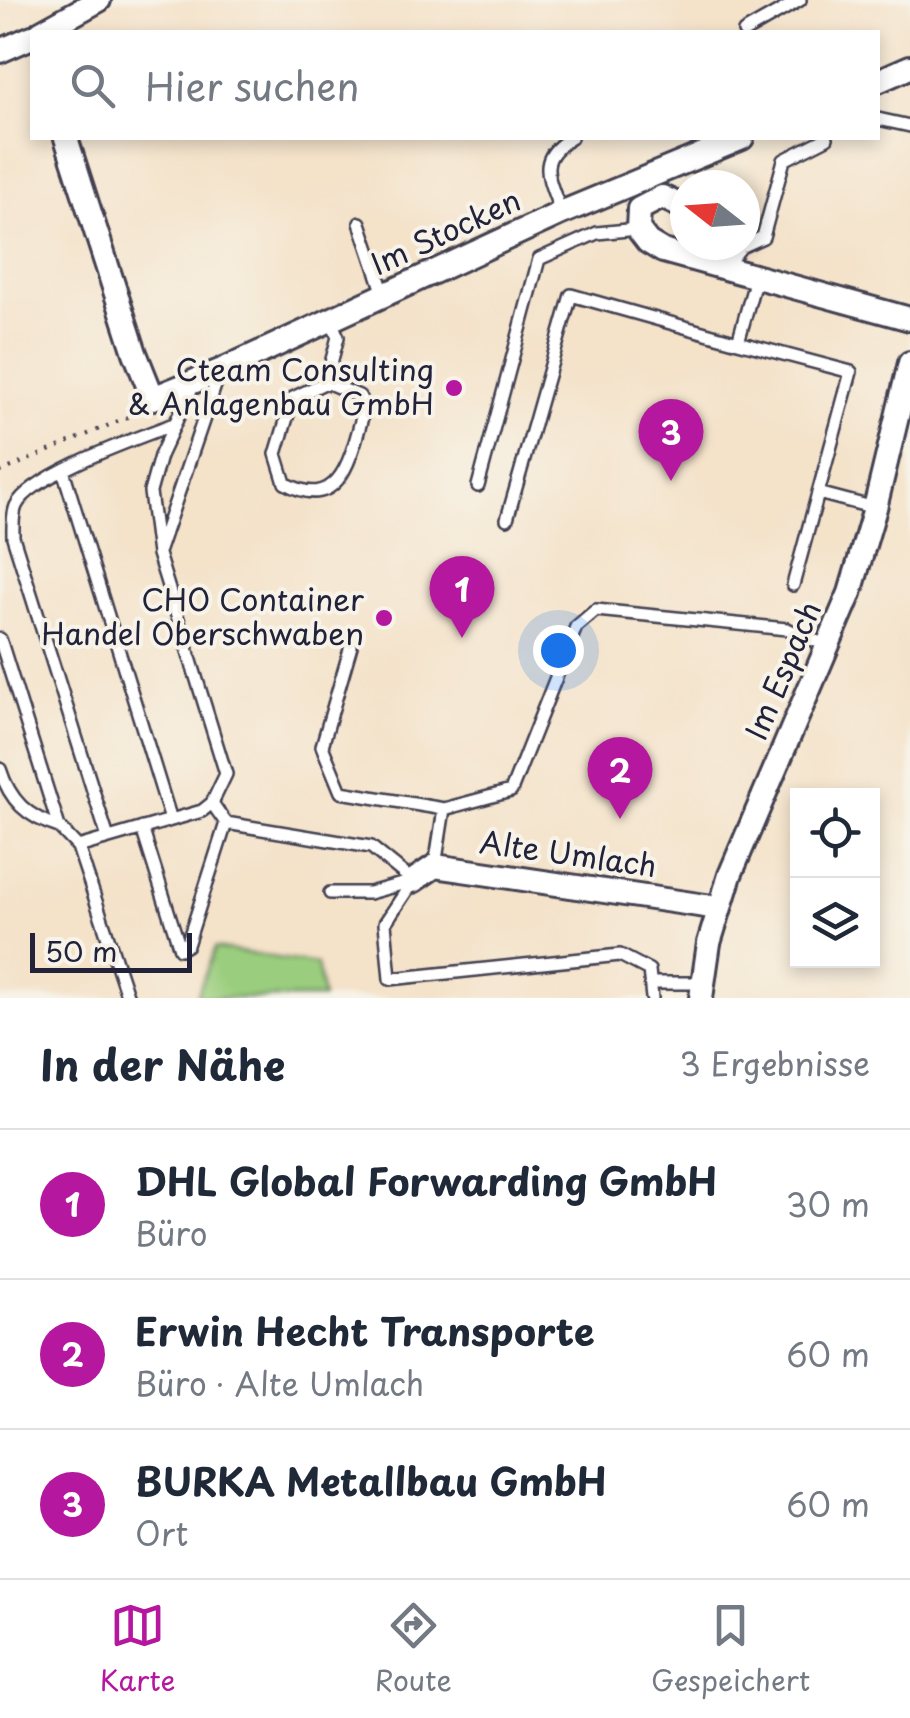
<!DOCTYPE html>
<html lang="de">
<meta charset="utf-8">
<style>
body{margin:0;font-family:"Playpen Sans",sans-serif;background:#f6f6f7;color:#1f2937}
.controls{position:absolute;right:30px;bottom:30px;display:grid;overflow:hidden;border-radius:0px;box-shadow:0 5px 15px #0003}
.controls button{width:90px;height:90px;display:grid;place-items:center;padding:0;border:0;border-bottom:2px solid #e0e1e3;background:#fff;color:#1f2937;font:50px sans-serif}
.compass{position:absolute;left:670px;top:170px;width:90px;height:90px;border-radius:50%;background:#fff;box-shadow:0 5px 15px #0003;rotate:287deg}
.scale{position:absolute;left:30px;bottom:25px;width:162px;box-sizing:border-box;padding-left:10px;border:5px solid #22223b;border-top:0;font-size:28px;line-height:35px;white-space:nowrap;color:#22223b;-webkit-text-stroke:8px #f7f3e8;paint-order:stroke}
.you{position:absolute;left:558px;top:650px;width:35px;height:35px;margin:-25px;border:8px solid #fff;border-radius:50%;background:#1a73e8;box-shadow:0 0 0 15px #1a73e833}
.badge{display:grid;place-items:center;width:65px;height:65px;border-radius:50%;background:#b5179e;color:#fff;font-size:32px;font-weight:700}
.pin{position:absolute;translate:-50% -82px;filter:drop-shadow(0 2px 5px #0008)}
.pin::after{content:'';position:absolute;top:52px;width:35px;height:30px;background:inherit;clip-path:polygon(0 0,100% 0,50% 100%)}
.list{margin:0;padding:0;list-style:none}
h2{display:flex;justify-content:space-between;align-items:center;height:130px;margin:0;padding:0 40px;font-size:42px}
h2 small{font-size:32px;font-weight:400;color:#747a83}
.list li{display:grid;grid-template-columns:65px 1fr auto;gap:30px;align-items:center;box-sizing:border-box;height:150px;padding:0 40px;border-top:2px solid #e0e1e3}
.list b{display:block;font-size:38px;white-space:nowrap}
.list p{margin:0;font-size:32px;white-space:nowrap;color:#747a83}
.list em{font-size:32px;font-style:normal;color:#747a83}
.icon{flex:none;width:55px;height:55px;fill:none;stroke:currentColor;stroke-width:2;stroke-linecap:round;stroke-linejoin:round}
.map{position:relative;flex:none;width:910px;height:998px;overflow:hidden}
.search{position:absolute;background:#fff;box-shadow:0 5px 15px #0003;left:30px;right:30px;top:30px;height:110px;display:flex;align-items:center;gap:25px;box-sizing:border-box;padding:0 35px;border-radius:0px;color:#747a83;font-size:38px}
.sheet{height:580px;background:#fff}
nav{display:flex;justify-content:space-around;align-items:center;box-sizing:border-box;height:140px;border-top:2px solid #e0e1e3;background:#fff;font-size:28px;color:#747a83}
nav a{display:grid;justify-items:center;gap:5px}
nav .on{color:#b5179e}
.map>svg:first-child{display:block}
.green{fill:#9acd7d;stroke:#5e785c;stroke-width:2.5}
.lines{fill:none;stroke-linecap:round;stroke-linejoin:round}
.lane-casing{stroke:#423f50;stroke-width:16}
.street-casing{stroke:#423f50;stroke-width:28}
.path{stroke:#423f50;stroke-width:4;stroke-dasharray:2.5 8;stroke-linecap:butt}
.lane{stroke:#fff;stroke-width:11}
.street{stroke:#fff;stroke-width:22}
.poi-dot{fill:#b5179e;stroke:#f7f3e8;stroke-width:4}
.labels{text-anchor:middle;stroke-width:8;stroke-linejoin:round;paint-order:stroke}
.street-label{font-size:30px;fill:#22223b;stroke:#f7f3e8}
.poi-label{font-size:30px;fill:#22223b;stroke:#f7f3e8;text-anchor:end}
</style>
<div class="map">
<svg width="910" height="998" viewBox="0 0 910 998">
<rect width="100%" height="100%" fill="#f7f3e8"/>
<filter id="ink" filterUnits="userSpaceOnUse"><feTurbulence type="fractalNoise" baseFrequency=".01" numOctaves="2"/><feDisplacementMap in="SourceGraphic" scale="20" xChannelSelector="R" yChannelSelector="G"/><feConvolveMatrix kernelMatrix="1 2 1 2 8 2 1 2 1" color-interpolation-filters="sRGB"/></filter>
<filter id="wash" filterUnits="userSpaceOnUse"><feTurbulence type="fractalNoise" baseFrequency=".0048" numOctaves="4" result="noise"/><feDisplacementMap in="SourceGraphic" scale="40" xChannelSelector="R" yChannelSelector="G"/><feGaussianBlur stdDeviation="2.25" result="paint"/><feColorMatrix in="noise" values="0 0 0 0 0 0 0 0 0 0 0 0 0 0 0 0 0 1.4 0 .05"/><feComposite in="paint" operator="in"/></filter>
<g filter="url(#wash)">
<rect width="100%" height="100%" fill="#f4e2c9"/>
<path class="green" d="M215,948L317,964L323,998H196Z"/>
</g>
<g filter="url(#ink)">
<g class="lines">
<g class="lane-casing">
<path id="lane" d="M744,32L800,0
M878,119L910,126
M561,213C550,179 534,160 571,138
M360,223L384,294
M723,269L741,247L763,237L784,160L827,138
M738,342L851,372L793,585
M326,382L359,396L365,407C352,449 344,516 285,483L276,454L293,398L326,382L338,337L331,321
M63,470L171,820
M478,486L539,259L597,233L638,229
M818,493L875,508
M507,519L571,295L738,342L756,278
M159,550L219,374
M0,639L59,827L78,847L128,998
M351,646L322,746L341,792L444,809
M0,769C10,801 27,817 59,827
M212,803L226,823L371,847L413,881
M142,828L180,949L187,945L226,823
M108,838L13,537C13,527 12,516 16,506C30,475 140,437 174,424
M78,847L202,811L212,803L226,774L158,554L150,492L160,456L193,385
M435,866L444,809L511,791L576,627L596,610L787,629L828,646
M413,881L385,923L390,979L620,955L649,970L652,998
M330,893H369L413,881
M651,983H702"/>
</g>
<g class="street-casing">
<path id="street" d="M41,32L99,0
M0,51L32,37
M878,81L910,67
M66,138L135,353L153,398L220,371L561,213L742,138
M685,208L662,197L639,209L638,229L648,242L663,251L910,319
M413,881L435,866L719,908
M701,998L709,943L730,875L850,593L875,508L910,363"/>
</g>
<path class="path" d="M0,472L137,413"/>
<use href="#lane" class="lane"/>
<use href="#street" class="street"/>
</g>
</g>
<g class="poi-dot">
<circle cx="454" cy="388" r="10"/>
<circle cx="384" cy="618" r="10"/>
</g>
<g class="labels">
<g class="street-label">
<text transform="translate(446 233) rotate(-25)" y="10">Im Stocken</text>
<text transform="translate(784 671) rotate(-67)" y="10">Im Espach</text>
<text transform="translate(568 855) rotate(8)" y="10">Alte Umlach</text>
</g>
<g class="poi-label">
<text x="434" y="381">Cteam Consulting<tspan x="434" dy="34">&amp; Anlagenbau GmbH</tspan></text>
<text x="364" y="611">CHO Container<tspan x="364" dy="34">Handel Oberschwaben</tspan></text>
</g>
</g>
</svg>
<div class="controls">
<button><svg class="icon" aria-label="locate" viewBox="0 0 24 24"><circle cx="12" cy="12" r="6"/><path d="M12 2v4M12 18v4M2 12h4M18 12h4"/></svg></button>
<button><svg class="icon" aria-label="layers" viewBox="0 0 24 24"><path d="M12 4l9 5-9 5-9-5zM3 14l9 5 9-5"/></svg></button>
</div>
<svg class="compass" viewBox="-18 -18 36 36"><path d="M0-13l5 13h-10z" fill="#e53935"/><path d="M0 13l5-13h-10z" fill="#747a83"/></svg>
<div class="scale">50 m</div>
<div class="you"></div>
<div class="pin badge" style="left:462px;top:638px">1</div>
<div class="pin badge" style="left:620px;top:819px">2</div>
<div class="pin badge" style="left:671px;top:481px">3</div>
<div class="search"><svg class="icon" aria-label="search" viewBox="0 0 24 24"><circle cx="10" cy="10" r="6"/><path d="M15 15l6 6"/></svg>Hier suchen</div>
</div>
<section class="sheet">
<h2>In der Nähe<small>3 Ergebnisse</small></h2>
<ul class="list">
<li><span class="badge">1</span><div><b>DHL Global Forwarding GmbH</b><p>Büro</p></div><em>30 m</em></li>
<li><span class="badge">2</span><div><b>Erwin Hecht Transporte</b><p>Büro · Alte Umlach</p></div><em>60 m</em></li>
<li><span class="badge">3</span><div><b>BURKA Metallbau GmbH</b><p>Ort</p></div><em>60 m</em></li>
</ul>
</section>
<nav>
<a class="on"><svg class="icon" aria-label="map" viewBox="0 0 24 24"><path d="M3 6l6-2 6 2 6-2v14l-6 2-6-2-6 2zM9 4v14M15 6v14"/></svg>Karte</a>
<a><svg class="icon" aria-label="directions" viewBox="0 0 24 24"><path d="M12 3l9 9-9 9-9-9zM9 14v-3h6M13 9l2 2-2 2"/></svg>Route</a>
<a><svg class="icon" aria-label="saved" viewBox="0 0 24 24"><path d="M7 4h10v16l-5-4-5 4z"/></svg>Gespeichert</a>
</nav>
